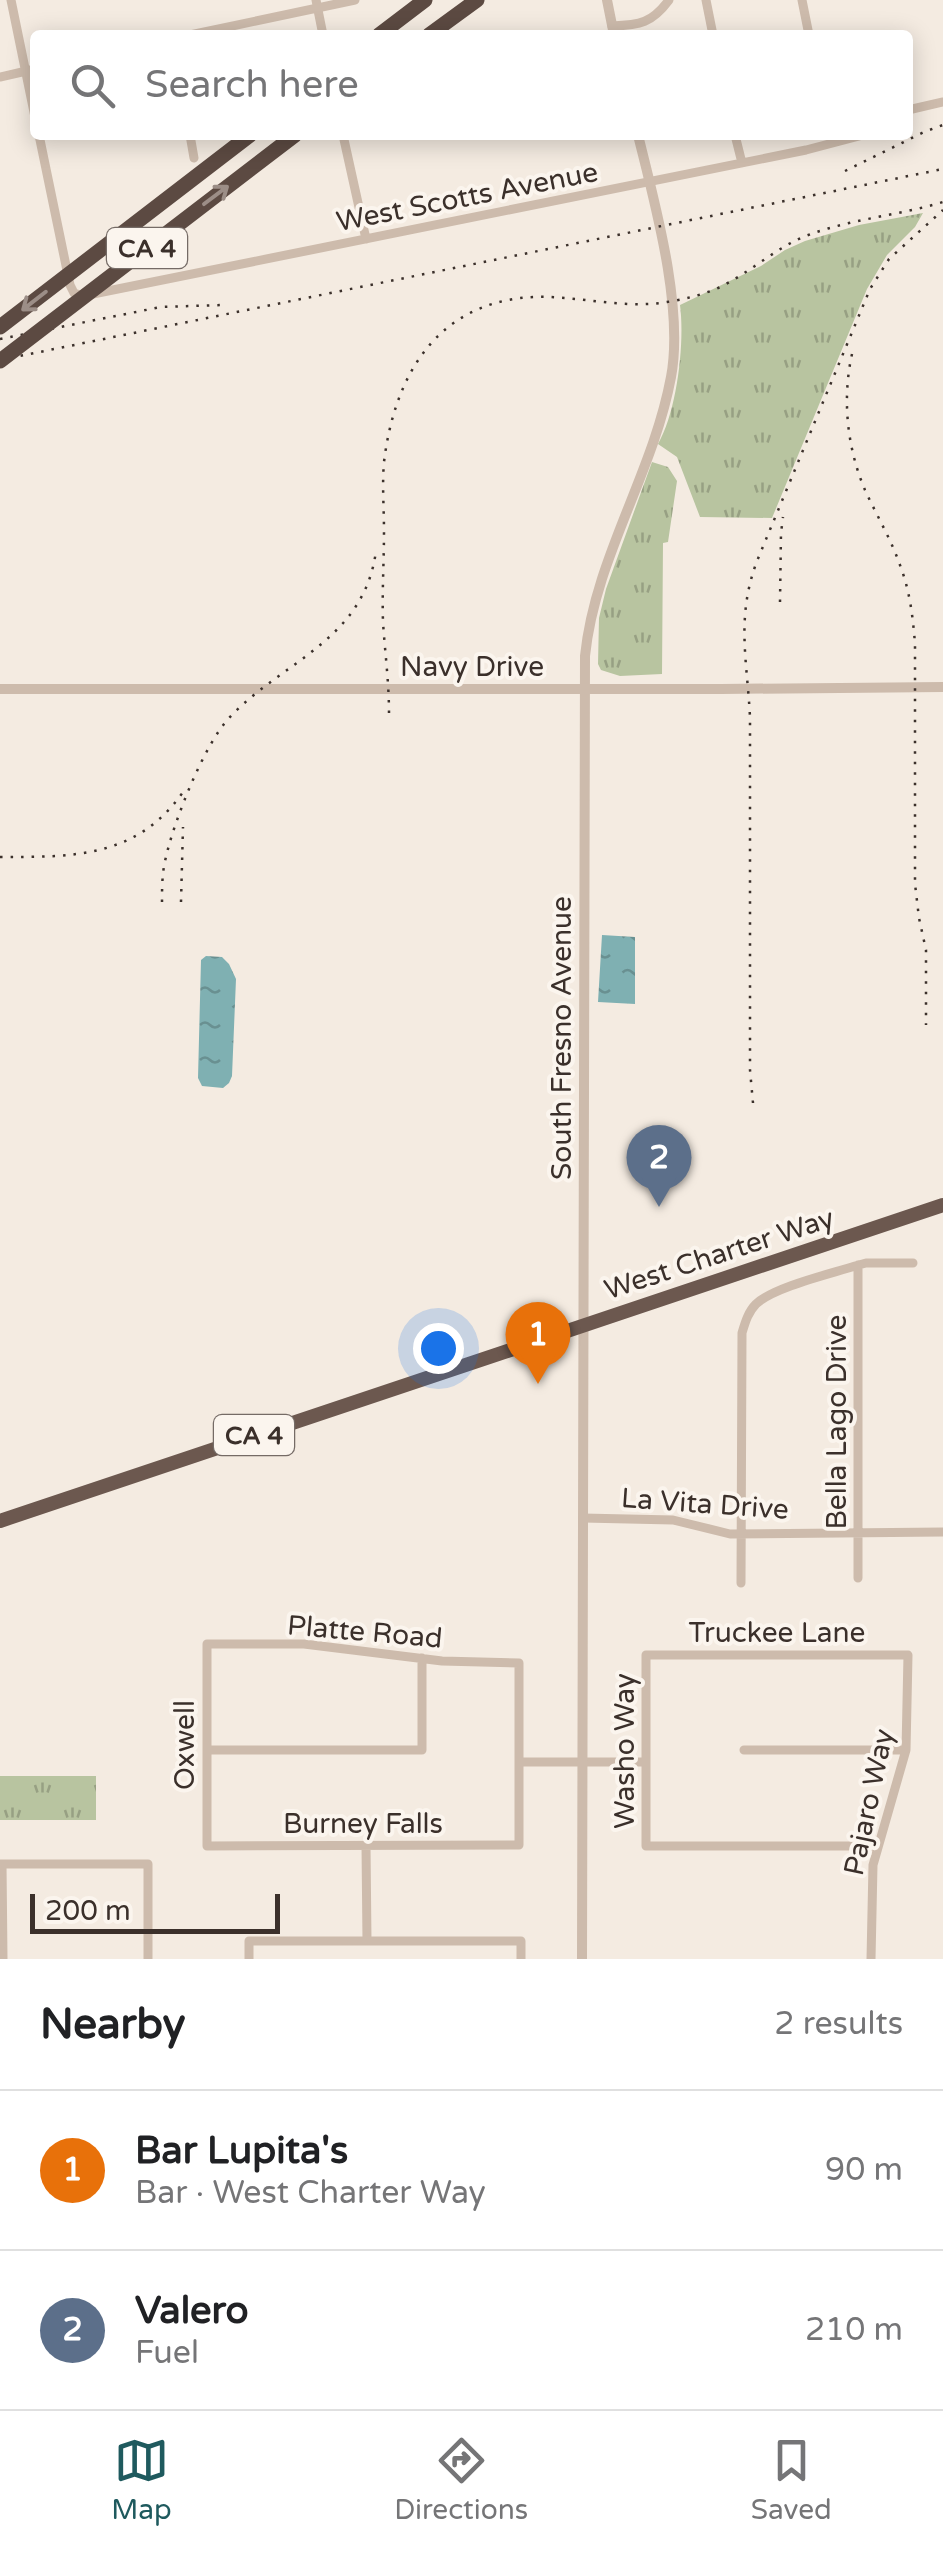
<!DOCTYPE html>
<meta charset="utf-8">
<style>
body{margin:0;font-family:"Varela Round",sans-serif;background:#f2f2f2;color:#202124}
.scale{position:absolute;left:30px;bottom:25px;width:250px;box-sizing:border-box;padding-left:10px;border:5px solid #3b302b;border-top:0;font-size:28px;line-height:35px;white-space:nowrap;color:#3b302b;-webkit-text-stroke:8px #fbf5ee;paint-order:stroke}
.you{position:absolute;left:438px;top:1348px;width:35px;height:35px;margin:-25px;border:8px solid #fff;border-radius:50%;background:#1a73e8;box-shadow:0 0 0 15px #1a73e833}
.badge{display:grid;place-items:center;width:65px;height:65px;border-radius:50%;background:#1f5a5e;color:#fff;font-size:32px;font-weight:700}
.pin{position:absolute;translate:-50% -82px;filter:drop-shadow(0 2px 5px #0008)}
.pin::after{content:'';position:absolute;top:52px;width:35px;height:30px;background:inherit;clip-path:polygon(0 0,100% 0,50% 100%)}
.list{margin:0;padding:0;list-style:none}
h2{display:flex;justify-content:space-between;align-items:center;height:130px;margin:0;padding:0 40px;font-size:42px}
h2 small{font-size:32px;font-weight:400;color:#757577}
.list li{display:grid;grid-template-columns:65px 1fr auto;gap:30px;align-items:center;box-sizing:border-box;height:160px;padding:0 40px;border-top:2px solid #e0e0e0}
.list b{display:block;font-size:38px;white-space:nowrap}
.list p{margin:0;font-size:32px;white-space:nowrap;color:#757577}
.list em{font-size:32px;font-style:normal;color:#757577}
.icon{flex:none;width:55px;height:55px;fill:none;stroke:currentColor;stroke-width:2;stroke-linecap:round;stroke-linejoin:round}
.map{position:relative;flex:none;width:943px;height:1959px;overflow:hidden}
.search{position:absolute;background:#fff;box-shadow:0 5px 25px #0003;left:30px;right:30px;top:30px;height:110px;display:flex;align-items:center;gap:25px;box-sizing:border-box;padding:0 35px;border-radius:10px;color:#757577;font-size:38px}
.sheet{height:450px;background:#fff}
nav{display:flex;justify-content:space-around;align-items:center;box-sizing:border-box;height:140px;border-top:2px solid #e0e0e0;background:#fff;font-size:28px;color:#757577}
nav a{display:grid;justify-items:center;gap:5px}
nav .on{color:#1f5a5e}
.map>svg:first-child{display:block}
.grass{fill:url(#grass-tufts)}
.water{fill:url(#water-ripples)}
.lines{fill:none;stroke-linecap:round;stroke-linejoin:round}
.minor{stroke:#cdbbac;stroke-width:9}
.tertiary{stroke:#cdbbac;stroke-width:10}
.trunk{stroke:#6c584f;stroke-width:14}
.motorway{stroke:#5c4a42;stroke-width:15}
.rail{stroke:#3b302b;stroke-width:2.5;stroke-dasharray:2.5 8;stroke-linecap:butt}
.motorway-bridge{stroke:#5c4a42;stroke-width:15}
.oneway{stroke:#9c8e87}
.labels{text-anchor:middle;stroke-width:8;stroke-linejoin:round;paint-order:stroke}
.shield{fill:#fbf5ee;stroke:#756b66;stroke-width:2.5}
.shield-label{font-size:25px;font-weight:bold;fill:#3b302b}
.street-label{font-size:28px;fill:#3b302b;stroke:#fbf5ee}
</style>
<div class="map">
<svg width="943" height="1959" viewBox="0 0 943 1959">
<defs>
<pattern id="grass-tufts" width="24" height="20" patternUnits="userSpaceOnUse" patternTransform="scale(2.5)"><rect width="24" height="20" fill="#b8c4a0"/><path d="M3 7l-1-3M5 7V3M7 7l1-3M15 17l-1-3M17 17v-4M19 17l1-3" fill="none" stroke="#97a083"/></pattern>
<pattern id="water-ripples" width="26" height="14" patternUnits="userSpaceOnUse" patternTransform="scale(2.5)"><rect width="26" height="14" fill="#7fb0b2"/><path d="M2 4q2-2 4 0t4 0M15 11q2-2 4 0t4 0" fill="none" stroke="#699091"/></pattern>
</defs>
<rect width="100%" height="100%" fill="#f4ebe1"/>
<path class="grass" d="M923,213L915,227L887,255L867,289L772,518L700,517L677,457L658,444C677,411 685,343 680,305L761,266L785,250L805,241L859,225Z
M652,462L668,467L677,481L668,542L663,543L662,674L620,676L601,670L598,664L599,618L606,589Z
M0,1776H96V1820H0Z"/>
<path class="water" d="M602,935L635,937V1004L598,1002Z
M206,956L222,957L229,964L236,979L232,1076L229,1083L223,1088L202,1086L198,1078L201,960Z"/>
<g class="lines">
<path class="minor" d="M11,0L35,117
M316,0L323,35
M706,0L713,35
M802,0L809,35
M612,26C640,25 652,23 669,0
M190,35L355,0
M0,77L35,69
M908,110L943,102
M39,135L70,285L74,293L83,296L806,150L863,135
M190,135L194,158
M343,135L366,239
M735,135L742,163
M858,1265V1578
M583,1518L673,1520L730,1534L943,1532
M741,1583L742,1333C745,1323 748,1312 756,1304C774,1287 830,1274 855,1266L866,1263H913
M207,1644H304L442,1661L519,1663V1845L207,1846Z
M207,1750H422V1658
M744,1750H906
M519,1762H646
M366,1846L367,1941
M0,1864H148V1959
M2,1864L3,1959
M249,1959V1941H521V1959
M871,1959L873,1865L906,1750L908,1655H646V1846H877"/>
<path class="tertiary" d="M607,0L614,35
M0,689H721L943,687
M582,1959L585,656C595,558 653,474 671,377C684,308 655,204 638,135"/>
<path class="trunk" d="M0,1521L943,1205"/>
<path class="motorway" d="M379,35L425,0
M429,35L477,0"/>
<path class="rail" d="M845,171L924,132L943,125
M0,339L161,307L222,305
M852,354C842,399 847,448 865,490C877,516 892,541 901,568C910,592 913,618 915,644V884L919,918L926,950V1025
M0,360L943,169
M780,602L781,533L783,517
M389,713C389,682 385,653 383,622C382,592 384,561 384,531C384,508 382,485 384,462C393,387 427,316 508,300C561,289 614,311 667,302C685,299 702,295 718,288C748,274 773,250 803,237C848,219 897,216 943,202
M0,857C73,857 137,858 183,792
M162,902C162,887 162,872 166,857C174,821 204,745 229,718C282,661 364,641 376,551
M181,902L183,827
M753,1103L750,1070V717C747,659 736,617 757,561L870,289L889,259L943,210"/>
<path class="motorway-bridge" d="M0,327L250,135
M0,361L295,135"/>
</g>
<defs><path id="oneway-shaft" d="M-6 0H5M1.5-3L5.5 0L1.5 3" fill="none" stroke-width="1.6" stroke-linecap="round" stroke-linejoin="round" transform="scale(2.5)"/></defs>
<g class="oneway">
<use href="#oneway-shaft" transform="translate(216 195) rotate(-37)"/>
<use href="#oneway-shaft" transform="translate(34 301) rotate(142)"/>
</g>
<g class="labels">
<g class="shield">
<rect x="107" y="228" width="80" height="40" rx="8"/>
<rect x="214" y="1415" width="80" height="40" rx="8"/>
</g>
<g class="shield-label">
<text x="147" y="257">CA 4</text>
<text x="254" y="1444">CA 4</text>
</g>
<g class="street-label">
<text transform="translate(467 196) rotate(-11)" y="10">West Scotts Avenue</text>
<text x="472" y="676">Navy Drive</text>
<text transform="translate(561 1038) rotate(-90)" y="10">South Fresno Avenue</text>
<text transform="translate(719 1253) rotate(-18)" y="10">West Charter Way</text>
<text transform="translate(836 1422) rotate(-90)" y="10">Bella Lago Drive</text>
<text transform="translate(705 1503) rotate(4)" y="10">La Vita Drive</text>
<text transform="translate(365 1631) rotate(5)" y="10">Platte Road</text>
<text x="777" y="1642">Truckee Lane</text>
<text transform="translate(184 1745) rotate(-90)" y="10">Oxwell</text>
<text transform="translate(624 1751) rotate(-90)" y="10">Washo Way</text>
<text transform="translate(868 1802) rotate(-78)" y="10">Pajaro Way</text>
<text x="363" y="1833">Burney Falls</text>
</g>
</g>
</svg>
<div class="scale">200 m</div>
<div class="you"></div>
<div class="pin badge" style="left:538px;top:1384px;background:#e8710a">1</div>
<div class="pin badge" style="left:659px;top:1207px;background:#5c6f8a">2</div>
<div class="search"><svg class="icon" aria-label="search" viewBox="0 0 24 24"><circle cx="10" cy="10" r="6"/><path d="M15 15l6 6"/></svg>Search here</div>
</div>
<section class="sheet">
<h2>Nearby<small>2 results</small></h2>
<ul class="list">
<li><span class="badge" style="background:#e8710a">1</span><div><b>Bar Lupita's</b><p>Bar · West Charter Way</p></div><em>90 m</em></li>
<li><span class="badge" style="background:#5c6f8a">2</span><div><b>Valero</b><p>Fuel</p></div><em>210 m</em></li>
</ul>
</section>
<nav>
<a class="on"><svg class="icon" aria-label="map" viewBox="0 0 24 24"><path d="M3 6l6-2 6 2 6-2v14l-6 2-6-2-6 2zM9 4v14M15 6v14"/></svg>Map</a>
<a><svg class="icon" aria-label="directions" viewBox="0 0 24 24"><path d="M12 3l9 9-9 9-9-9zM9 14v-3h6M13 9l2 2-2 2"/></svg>Directions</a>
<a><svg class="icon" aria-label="saved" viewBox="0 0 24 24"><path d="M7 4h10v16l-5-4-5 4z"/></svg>Saved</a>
</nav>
